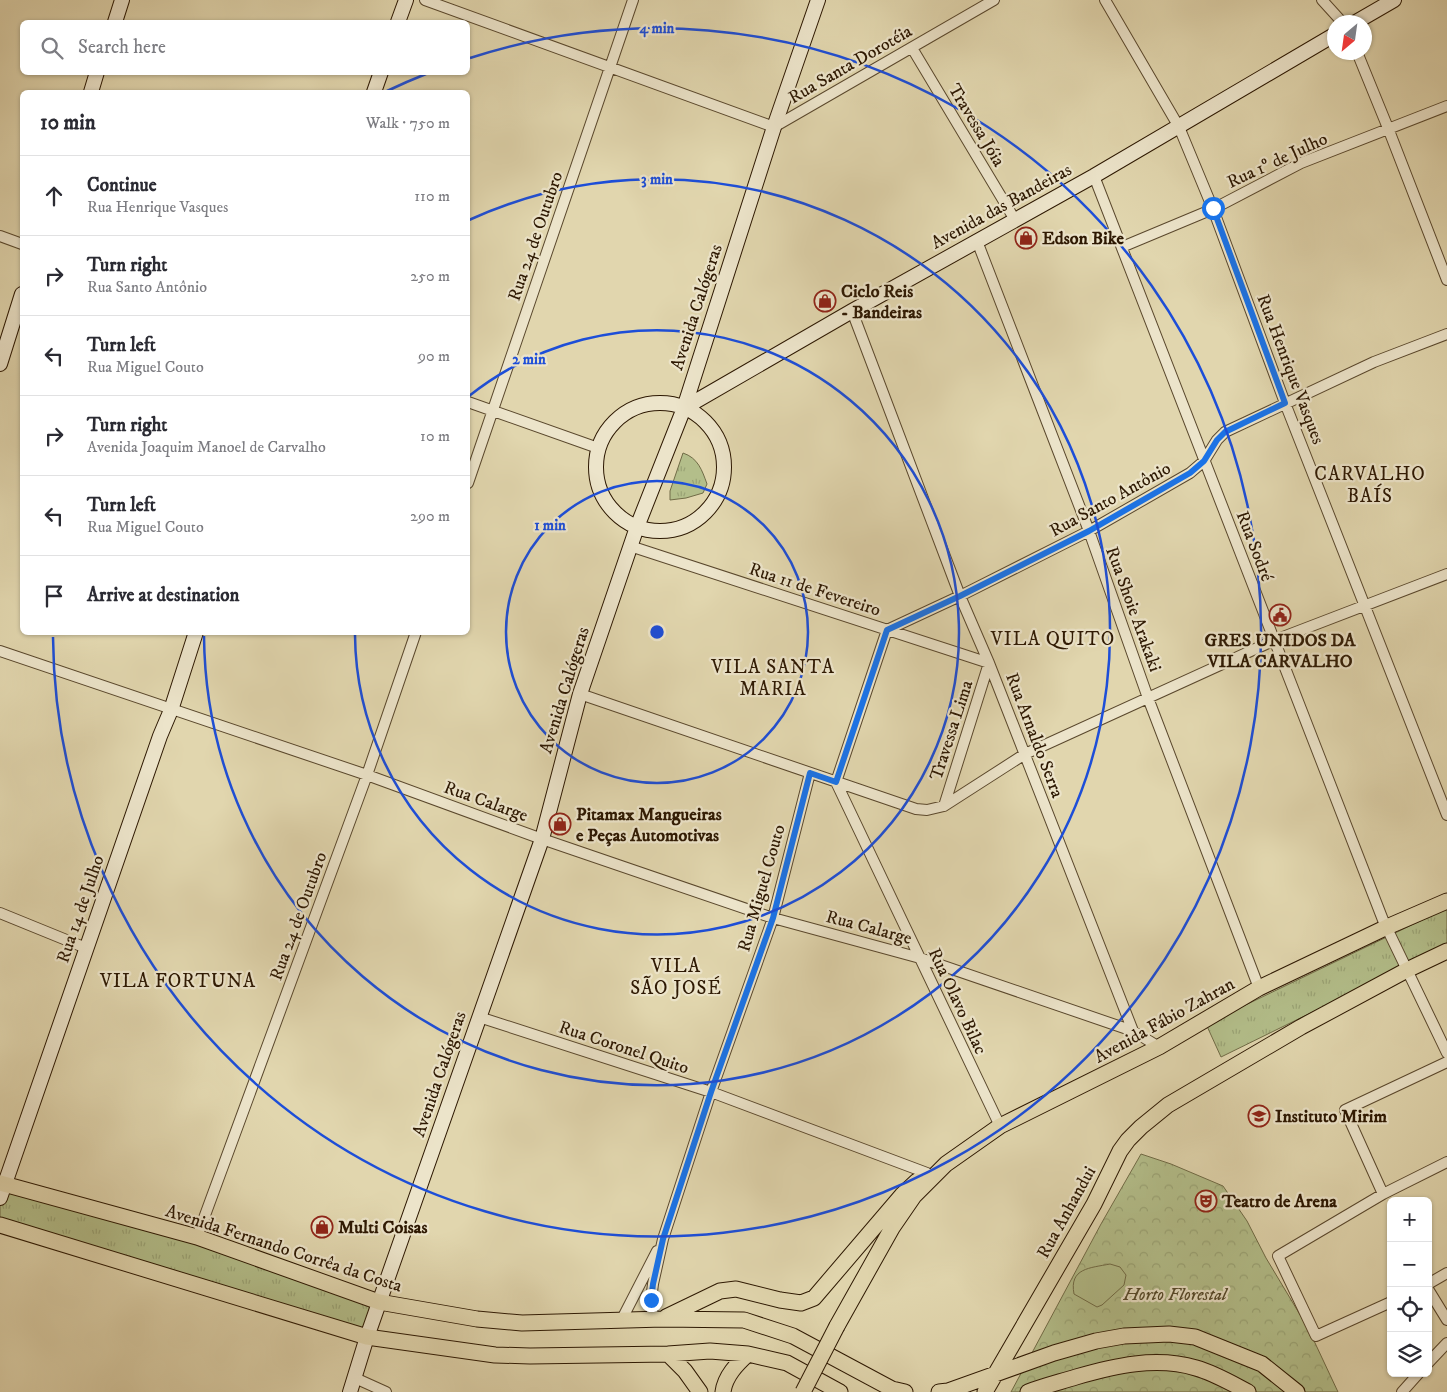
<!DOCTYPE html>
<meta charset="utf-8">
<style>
body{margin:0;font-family:"IM FELL DW Pica",serif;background:#f2f2f3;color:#2b2b33}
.controls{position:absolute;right:15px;bottom:15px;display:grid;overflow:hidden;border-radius:8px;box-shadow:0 1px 4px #0004}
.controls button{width:45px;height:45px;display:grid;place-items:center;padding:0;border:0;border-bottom:1px solid #e1e1e2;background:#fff;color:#2b2b33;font:25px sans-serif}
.compass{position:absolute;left:1327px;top:15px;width:45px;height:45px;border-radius:50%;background:#fff;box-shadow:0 1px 4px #0004;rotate:209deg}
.stop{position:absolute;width:15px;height:15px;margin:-11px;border:4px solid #1a73e8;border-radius:50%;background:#fff}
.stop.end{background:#1a73e8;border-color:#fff;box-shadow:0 1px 5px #0008}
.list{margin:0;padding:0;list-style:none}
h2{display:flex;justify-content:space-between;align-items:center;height:65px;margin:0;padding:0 20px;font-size:21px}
h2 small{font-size:16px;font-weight:400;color:#7c7c81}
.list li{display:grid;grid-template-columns:32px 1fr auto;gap:15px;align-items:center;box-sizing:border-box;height:80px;padding:0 20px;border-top:1px solid #e1e1e2}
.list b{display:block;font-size:19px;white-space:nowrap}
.list p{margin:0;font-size:16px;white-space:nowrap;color:#7c7c81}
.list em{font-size:16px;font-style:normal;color:#7c7c81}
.icon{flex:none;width:28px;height:28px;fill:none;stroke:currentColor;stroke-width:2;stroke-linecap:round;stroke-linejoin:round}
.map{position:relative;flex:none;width:1447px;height:1392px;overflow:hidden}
.search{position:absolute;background:#fff;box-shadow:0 1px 4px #0004;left:20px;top:20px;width:450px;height:55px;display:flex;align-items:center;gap:12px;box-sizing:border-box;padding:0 18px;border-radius:8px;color:#7c7c81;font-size:19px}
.panel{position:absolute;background:#fff;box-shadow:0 1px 4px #0004;left:20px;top:90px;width:450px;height:545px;border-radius:8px}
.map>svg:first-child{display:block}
.grass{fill:url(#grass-tufts);stroke:#706b46}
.park{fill:url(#park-crowns);stroke:#706b46}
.garden{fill:#b3be8a;stroke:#706b46}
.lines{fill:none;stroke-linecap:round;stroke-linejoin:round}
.street-casing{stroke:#5a482d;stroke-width:12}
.secondary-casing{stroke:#2d1802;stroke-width:16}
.primary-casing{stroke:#2d1802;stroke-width:17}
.street{stroke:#ece4ca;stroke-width:10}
.secondary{stroke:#ece4ca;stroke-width:14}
.primary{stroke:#e1d6ae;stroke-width:15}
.primary-bridge-casing{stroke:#2d1802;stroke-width:17;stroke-linecap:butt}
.primary-bridge{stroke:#e1d6ae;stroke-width:15}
.route{stroke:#1a73e8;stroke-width:6}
.ring{fill:none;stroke:#1d4ed8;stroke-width:2.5}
.labels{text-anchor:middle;stroke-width:4.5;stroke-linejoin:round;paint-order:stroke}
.street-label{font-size:18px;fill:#2d1802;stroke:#ece4ca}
.poi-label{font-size:18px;font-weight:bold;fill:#2d1802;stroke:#ece4ca;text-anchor:start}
.park-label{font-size:18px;font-style:italic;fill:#554a2b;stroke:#ece4ca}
.neighbourhood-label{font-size:19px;letter-spacing:1px;fill:#2d1802;stroke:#ece4ca}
.centre{fill:#1d4ed8;stroke:#ece4ca;stroke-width:2.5}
.ring-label{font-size:15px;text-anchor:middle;font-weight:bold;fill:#1d4ed8;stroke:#ece4ca;stroke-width:4.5;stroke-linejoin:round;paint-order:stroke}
</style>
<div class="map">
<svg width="1447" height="1392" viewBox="0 0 1447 1392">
<defs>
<pattern id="grass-tufts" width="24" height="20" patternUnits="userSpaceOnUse" patternTransform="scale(1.25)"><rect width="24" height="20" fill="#b3be8a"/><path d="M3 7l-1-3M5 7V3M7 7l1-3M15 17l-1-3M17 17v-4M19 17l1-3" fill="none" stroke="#9aa375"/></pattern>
<pattern id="park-crowns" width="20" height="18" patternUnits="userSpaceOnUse" patternTransform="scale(1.25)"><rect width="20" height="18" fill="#b3be8a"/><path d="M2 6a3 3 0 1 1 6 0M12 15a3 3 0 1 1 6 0" fill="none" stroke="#9aa375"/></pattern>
</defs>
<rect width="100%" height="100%" fill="#e1d6ae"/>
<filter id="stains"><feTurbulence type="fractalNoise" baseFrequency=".004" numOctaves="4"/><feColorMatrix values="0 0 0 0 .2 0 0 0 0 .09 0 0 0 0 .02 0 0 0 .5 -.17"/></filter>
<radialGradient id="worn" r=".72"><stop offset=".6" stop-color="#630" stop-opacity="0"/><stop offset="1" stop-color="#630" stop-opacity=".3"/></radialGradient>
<path class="grass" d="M683,453C698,458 702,470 707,484L703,493L686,498L670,500V491Z
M1447,908V946L1221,1057L1206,1024Z
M0,1183L197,1237L379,1302L367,1337L0,1225Z"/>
<path class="park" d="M1141,1154L1171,1164L1223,1186L1247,1221L1266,1258L1308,1328L1338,1392H1011L1101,1224Z"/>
<path class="garden" d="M1110,1264L1120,1267L1126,1275L1124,1285L1102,1305L1097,1307L1074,1294C1069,1268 1090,1268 1110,1264Z"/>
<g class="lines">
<g class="street-casing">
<path id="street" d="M425,0L774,127L994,0
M1105,0L1179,127L1213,209L1285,403L1447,815
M1322,0L1342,22
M912,48L1015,220
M1357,52L1388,128L1447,280
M1094,176L1383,920L1447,1053
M0,236L22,244
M977,241L1089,531L1148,698L1259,988
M1122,247L1213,209L1301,163L1447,106
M852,311L960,596L989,663L1133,1031
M468,402L598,448
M468,483L633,0
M630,546L989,663L944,806
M0,651L367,775L542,839L773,918L920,958L1133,1031L1159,1047
M580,694L916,809L927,810L944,806L1025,754L1275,640L1447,574
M836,782L887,630L960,596L1089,531L1190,473L1204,461L1217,440L1225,432L1374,362L1447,334
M836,782L1000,1126
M0,913L86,948
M479,1017L711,1092L927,1173L934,1177
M1383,1194L1345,1110L1447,1062
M197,1237L367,775L416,632
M1428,1284L1447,1273
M1428,1289L1447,1320
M1391,1302L1316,1336L1278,1256L1383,1194L1447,1162
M653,1319L651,1300L653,1284L663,1239L711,1092L773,918L810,773
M621,1321L657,1251
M1428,1363L1447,1343
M355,1378L386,1392
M1402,1392L1419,1373"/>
</g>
<g class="secondary-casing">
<path id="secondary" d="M115,22L122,0
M398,22L406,0
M1356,22L1394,0
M91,92L97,72
M374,92L381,72
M0,364L22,294
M596 467a64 64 0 1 1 128 0a64 64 0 1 1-128 0Z
M684,408L852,311L1094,176L1334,35
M0,1198L160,736L171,710L196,632
M350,1392L367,1337L542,839L580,694L637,527L684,408L774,127L818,0"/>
</g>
<g class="primary-casing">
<path id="primary" d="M0,1183L197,1237L379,1302L477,1319L522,1323L663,1319L744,1320L793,1336L892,1389L905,1392
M0,1225L367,1337L495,1355L530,1356L668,1354L710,1351L748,1354L787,1363L840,1392
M666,1317L720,1291L736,1289L780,1300L801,1303L814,1298L902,1195L917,1181
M837,1326L892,1228L914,1196L946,1164L1000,1126L1159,1047L1259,988L1387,927L1447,901
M668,1354L685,1371L700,1392
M723,1392C725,1376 737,1364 748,1354
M939,1392L948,1391L1054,1353L1096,1341L1124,1336L1169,1334L1195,1337L1262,1364L1297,1392
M985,1392L1094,1204L1120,1151L1128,1140L1141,1127L1168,1105L1301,1027L1407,970L1447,951
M1028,1392C1044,1386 1060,1382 1076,1377C1114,1366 1156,1356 1196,1368C1214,1373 1231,1383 1248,1392"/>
</g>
<use href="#street" class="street"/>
<use href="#secondary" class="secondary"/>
<use href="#primary" class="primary"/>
<g class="primary-bridge-casing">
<path id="primary-bridge" d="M803,1392L837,1326"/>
</g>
<use href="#primary-bridge" class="primary-bridge"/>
</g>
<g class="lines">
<path class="route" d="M651,1300L653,1284L663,1239L711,1092L773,918L810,773L836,782L887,630L960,596L1089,531L1190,473L1204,461L1217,440L1225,432L1285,403L1213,208"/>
</g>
<g class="ring">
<circle cx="657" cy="632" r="151"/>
<path d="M469 396A302 302 0 1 1 355 635"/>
<path d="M469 220A453 453 0 1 1 204 636"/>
<path d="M387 91A604 604 0 0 1 426 74M470 58A604 604 0 1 1 53 637"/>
</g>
<defs>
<g id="shop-ring" transform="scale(1.125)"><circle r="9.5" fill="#ece4ca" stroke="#8f2418" stroke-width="1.5"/><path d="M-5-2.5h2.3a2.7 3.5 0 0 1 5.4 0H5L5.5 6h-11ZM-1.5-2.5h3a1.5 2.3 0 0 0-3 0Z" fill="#8f2418"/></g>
<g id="civic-ring" transform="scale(1.125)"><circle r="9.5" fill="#ece4ca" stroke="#8f2418" stroke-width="1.5"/><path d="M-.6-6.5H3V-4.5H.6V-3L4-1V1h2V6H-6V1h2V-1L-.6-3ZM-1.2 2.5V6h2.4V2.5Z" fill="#8f2418"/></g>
<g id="school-ring" transform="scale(1.125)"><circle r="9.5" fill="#ece4ca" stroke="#8f2418" stroke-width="1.5"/><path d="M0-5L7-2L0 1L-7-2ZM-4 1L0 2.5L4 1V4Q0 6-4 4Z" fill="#8f2418"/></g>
<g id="theatre-ring" transform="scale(1.125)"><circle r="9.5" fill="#ece4ca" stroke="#8f2418" stroke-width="1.5"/><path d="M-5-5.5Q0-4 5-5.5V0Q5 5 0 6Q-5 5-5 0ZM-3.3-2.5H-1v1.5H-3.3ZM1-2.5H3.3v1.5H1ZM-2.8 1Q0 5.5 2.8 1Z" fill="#8f2418"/></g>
</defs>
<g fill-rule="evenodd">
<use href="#shop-ring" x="1026" y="238"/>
<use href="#shop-ring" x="825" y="301"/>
<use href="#civic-ring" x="1280" y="615"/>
<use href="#shop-ring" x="560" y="824"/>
<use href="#school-ring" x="1259" y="1116"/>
<use href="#theatre-ring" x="1206" y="1201"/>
<use href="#shop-ring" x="322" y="1227"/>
</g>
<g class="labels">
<g class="street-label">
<text transform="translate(850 64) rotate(-30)" y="6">Rua Santa Dorotéia</text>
<text transform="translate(977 125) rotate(59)" y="6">Travessa Jóia</text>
<text transform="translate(1277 160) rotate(-25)" y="6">Rua 1º de Julho</text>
<text transform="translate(1001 206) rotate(-29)" y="6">Avenida das Bandeiras</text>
<text transform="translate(535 236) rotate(-71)" y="6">Rua 24 de Outubro</text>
<text transform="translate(696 307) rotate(-72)" y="6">Avenida Calógeras</text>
<text transform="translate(1291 369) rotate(69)" y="6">Rua Henrique Vasques</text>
<text transform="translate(1110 499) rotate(-29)" y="6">Rua Santo Antônio</text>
<text transform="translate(1255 546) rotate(69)" y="6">Rua Sodré</text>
<text transform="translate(815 589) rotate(18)" y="6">Rua 11 de Fevereiro</text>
<text transform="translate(1134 609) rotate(70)" y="6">Rua Shoie Arakaki</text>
<text transform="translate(564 690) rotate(-73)" y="6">Avenida Calógeras</text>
<text transform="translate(951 730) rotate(-72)" y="6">Travessa Lima</text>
<text transform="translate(1035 735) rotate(69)" y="6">Rua Arnaldo Serra</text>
<text transform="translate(486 801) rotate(20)" y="6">Rua Calarge</text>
<text transform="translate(761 888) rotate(-74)" y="6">Rua Miguel Couto</text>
<text transform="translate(80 909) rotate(-71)" y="6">Rua 14 de Julho</text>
<text transform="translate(298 916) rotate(-70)" y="6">Rua 24 de Outubro</text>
<text transform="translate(869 927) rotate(15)" y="6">Rua Calarge</text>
<text transform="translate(958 1001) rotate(65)" y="6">Rua Olavo Bilac</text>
<text transform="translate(1164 1020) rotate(-29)" y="6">Avenida Fábio Zahran</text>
<text transform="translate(624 1047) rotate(18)" y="6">Rua Coronel Quito</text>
<text transform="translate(439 1074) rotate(-71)" y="6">Avenida Calógeras</text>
<text transform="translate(1066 1212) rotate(-61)" y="6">Rua Anhandui</text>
<text transform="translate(284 1248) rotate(18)" y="6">Avenida Fernando Corrêa da Costa</text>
</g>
<g class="poi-label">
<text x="1042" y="244">Edson Bike</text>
<text x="841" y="297">Ciclo Reis<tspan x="841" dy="21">- Bandeiras</tspan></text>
<text x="1280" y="646" text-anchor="middle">GRES UNIDOS DA<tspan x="1280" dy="21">VILA CARVALHO</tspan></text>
<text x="576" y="820">Pitamax Mangueiras<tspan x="576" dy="21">e Peças Automotivas</tspan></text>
<text x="1275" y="1122">Instituto Mirim</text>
<text x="1222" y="1207">Teatro de Arena</text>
<text x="338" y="1233">Multi Coisas</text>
</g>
<g class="park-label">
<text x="1175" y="1300">Horto Florestal</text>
</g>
<g class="neighbourhood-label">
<text x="1370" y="480">CARVALHO<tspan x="1370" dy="22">BAÍS</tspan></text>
<text x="1053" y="645">VILA QUITO</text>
<text x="773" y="673">VILA SANTA<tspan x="773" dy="22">MARIA</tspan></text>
<text x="676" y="972">VILA<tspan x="676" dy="22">SÃO JOSÉ</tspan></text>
<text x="178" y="987">VILA FORTUNA</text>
</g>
</g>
<circle cx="657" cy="632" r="8" class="centre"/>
<g class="ring-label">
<text x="657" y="33">4 min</text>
<text x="657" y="184">3 min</text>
<text x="529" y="364">2 min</text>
<text x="550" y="530">1 min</text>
</g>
<rect width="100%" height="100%" filter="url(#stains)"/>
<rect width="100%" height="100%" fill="url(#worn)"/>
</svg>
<div class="controls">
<button>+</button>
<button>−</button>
<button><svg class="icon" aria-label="locate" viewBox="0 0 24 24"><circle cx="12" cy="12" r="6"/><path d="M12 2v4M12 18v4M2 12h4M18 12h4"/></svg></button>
<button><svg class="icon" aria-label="layers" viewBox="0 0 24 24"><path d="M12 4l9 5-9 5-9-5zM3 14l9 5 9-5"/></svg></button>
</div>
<svg class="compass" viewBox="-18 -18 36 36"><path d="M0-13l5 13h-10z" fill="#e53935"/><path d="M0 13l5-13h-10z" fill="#7c7c81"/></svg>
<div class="stop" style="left:1213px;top:208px"></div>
<div class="stop end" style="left:651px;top:1300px"></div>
<div class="search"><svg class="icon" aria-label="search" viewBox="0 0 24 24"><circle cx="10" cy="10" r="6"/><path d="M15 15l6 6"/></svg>Search here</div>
<section class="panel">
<h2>10 min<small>Walk · 750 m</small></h2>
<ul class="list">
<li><svg class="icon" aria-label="ahead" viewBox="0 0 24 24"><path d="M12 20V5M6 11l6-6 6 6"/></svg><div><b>Continue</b><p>Rua Henrique Vasques</p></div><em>110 m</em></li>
<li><svg class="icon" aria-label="right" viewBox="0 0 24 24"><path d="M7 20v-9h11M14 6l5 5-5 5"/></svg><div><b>Turn right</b><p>Rua Santo Antônio</p></div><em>250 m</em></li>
<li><svg class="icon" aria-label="left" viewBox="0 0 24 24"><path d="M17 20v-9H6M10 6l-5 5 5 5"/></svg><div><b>Turn left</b><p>Rua Miguel Couto</p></div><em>90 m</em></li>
<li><svg class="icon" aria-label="right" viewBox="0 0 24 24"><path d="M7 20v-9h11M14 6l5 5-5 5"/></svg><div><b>Turn right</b><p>Avenida Joaquim Manoel de Carvalho</p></div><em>10 m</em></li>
<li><svg class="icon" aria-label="left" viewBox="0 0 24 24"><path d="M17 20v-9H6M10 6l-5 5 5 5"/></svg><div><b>Turn left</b><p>Rua Miguel Couto</p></div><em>290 m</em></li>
<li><svg class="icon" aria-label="arrive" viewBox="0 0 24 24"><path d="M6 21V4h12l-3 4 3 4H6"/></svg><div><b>Arrive at destination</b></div></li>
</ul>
</section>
</div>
